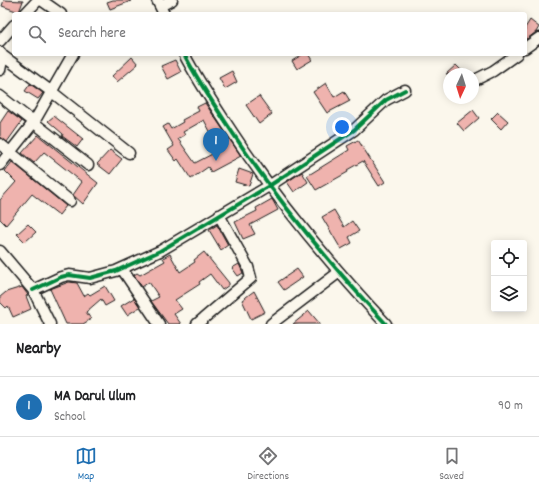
<!DOCTYPE html>
<style>
body{margin:0;font-family:Dekko,sans-serif;background:#f6f6f6;color:#202124}
.controls{position:absolute;right:12px;bottom:12px;display:grid;overflow:hidden;border-radius:4px;box-shadow:0 2px 10px #0003}
.controls button{width:36px;height:36px;display:grid;place-items:center;padding:0;border:0;border-bottom:1px solid #e0e0e0;background:#fff;color:#202124;font:20px sans-serif}
.compass{position:absolute;left:443px;top:68px;width:36px;height:36px;border-radius:50%;background:#fff;box-shadow:0 2px 10px #0003;rotate:184deg}
.you{position:absolute;left:342px;top:127px;width:14px;height:14px;margin:-10px;border:3px solid #fff;border-radius:50%;background:#1a73e8;box-shadow:0 0 0 6px #1a73e833}
.badge{display:grid;place-items:center;width:26px;height:26px;border-radius:50%;background:#1f6fb2;color:#fff;font-size:13px;font-weight:700}
.pin{position:absolute;translate:-50% -33px;filter:drop-shadow(0 1px 2px #0008)}
.pin::after{content:'';position:absolute;top:21px;width:14px;height:12px;background:inherit;clip-path:polygon(0 0,100% 0,50% 100%)}
.list{margin:0;padding:0;list-style:none}
h2{display:flex;justify-content:space-between;align-items:center;height:52px;margin:0;padding:0 16px;font-size:17px}
h2 small{font-size:13px;font-weight:400;color:#757577}
.list li{display:grid;grid-template-columns:26px 1fr auto;gap:12px;align-items:center;box-sizing:border-box;height:60px;padding:0 16px;border-top:1px solid #e0e0e0}
.list b{display:block;font-size:15px;white-space:nowrap}
.list p{margin:0;font-size:13px;white-space:nowrap;color:#757577}
.list em{font-size:13px;font-style:normal;color:#757577}
.icon{flex:none;width:22px;height:22px;fill:none;stroke:currentColor;stroke-width:2;stroke-linecap:round;stroke-linejoin:round}
.map{position:relative;flex:none;width:539px;height:324px;overflow:hidden}
.search{position:absolute;background:#fff;box-shadow:0 2px 10px #0003;left:12px;right:12px;top:12px;height:44px;display:flex;align-items:center;gap:10px;box-sizing:border-box;padding:0 14px;border-radius:4px;color:#757577;font-size:15px}
.sheet{height:112px;background:#fff}
nav{display:flex;justify-content:space-around;align-items:center;box-sizing:border-box;height:56px;border-top:1px solid #e0e0e0;background:#fff;font-size:11px;color:#757577}
nav a{display:grid;justify-items:center;gap:2px}
nav .on{color:#1f6fb2}
.map>svg:first-child{display:block}
.building{fill:#efb3ae;stroke:#1c1c1c;fill-rule:evenodd}
.lines{fill:none;stroke-linecap:round;stroke-linejoin:round}
.minor-casing{stroke:#1c1c1c;stroke-width:13}
.minor{stroke:#fbf7ec;stroke-width:10}
.cycleway-casing{stroke:#fbf7ec;stroke-width:6}
.cycleway{stroke:#00873e;stroke-width:4}
</style>
<div class="map">
<svg width="539" height="324" viewBox="0 0 539 324">
<rect width="100%" height="100%" fill="#fbf7ec"/>
<filter id="ink" filterUnits="userSpaceOnUse"><feTurbulence type="fractalNoise" baseFrequency=".025" numOctaves="2"/><feDisplacementMap in="SourceGraphic" scale="8" xChannelSelector="R" yChannelSelector="G"/><feConvolveMatrix kernelMatrix="1 2 1 2 8 2 1 2 1" color-interpolation-filters="sRGB"/></filter>
<g filter="url(#ink)">
<path class="building" d="M4,0L23,1L19,12L2,6Z
M113,0H131V1L110,9L107,2Z
M530,20L539,27L536,32L527,39L525,38V28Z
M303,54H308L312,60L297,69L292,61Z
M132,57L138,64L117,82L112,76Z
M175,60L181,72L168,79L161,66Z
M456,65L465,74H446Z
M232,71L237,82L225,89L219,78Z
M326,83L334,97L344,91L350,101L327,113L313,92Z
M30,84L43,93L38,99L25,91Z
M259,96L272,114L259,124L246,105Z
M205,103L241,156L211,172L208,167L191,179L178,159L176,161L168,150L174,146L163,127L168,124L171,129L183,122L182,120L199,111L197,107ZM204,120L220,150L195,163L178,139L185,135L183,132Z
M473,110L479,118L464,131L457,123Z
M8,111L22,121L7,142L0,138V123Z
M498,112L508,121L501,129L491,119Z
M54,116L83,139L77,147L62,136L63,134L48,121Z
M38,135L98,183L83,204L73,195L82,182L44,152L34,163L22,153Z
M358,140L385,182L379,186L363,161L347,170L348,172L316,190L307,176L349,150L347,146Z
M110,150L122,159L110,174L97,164Z
M12,162L66,206L59,215L32,194L6,225L0,219V200L16,182L5,171Z
M239,169L253,174L249,186L235,182Z
M302,172L308,182L294,192L287,182Z
M272,199L278,210L250,225L255,234L243,239L235,222L257,211L256,208Z
M334,210L344,227L352,221L359,231L349,237L352,243L341,249L322,217Z
M28,224L36,232L25,242L17,234Z
M217,225L228,245L221,250L209,230Z
M204,252L229,283V285L222,290L210,274L199,282L200,284L175,300L182,309L174,314L181,324H168L151,301L159,297L149,282L142,287L134,275L137,273L140,275L165,261L163,258L170,254L180,272L195,262L194,260Z
M239,264L243,273L238,276L232,268Z
M297,269L303,277L284,290L278,282Z
M69,282L77,283L84,296L88,293L90,295L105,286L114,301L105,306L101,299L86,312L91,319L83,324H66L50,289Z
M22,287L28,295L26,296L31,309L13,317L8,306L6,308L0,302V297L6,292Z
M254,291L265,312L251,319L242,300Z
M134,298L140,307L127,315L121,306Z
M309,311L320,324H293Z"/>
<g class="lines">
<g class="minor-casing">
<path id="minor" d="M41,0L61,14
M157,0L164,14
M160,6L172,0
M25,14L38,0
M0,41L14,25
M525,48L539,38
M0,52L3,56L52,92L129,153
M184,54C198,81 215,106 232,132C277,200 330,264 386,324
M0,70L3,56
M473,81L493,71L517,54
M0,96L88,165
M0,144L70,201
M0,165L34,122L73,54
M0,251L33,290L50,324
M122,269L159,324
M33,290L61,277L69,275L90,278L116,271L160,251L269,186L354,130L386,100L405,90
M197,324L251,278L248,267L219,215
M271,324L338,273"/>
</g>
<use href="#minor" class="minor"/>
<g class="cycleway-casing">
<path id="cycleway" d="M184,54C198,81 215,106 232,132C277,200 330,264 386,324
M33,290L61,277L69,275L90,278L116,271L160,251L269,186L354,130L386,100L405,90"/>
</g>
<use href="#cycleway" class="cycleway"/>
</g>
</g>
</svg>
<div class="controls">
<button><svg class="icon" aria-label="locate" viewBox="0 0 24 24"><circle cx="12" cy="12" r="6"/><path d="M12 2v4M12 18v4M2 12h4M18 12h4"/></svg></button>
<button><svg class="icon" aria-label="layers" viewBox="0 0 24 24"><path d="M12 4l9 5-9 5-9-5zM3 14l9 5 9-5"/></svg></button>
</div>
<svg class="compass" viewBox="-18 -18 36 36"><path d="M0-13l5 13h-10z" fill="#e53935"/><path d="M0 13l5-13h-10z" fill="#757577"/></svg>
<div class="you"></div>
<div class="pin badge" style="left:216px;top:161px">1</div>
<div class="search"><svg class="icon" aria-label="search" viewBox="0 0 24 24"><circle cx="10" cy="10" r="6"/><path d="M15 15l6 6"/></svg>Search here</div>
</div>
<section class="sheet">
<h2>Nearby<small></small></h2>
<ul class="list">
<li><span class="badge">1</span><div><b>MA Darul Ulum</b><p>School</p></div><em>90 m</em></li>
</ul>
</section>
<nav>
<a class="on"><svg class="icon" aria-label="map" viewBox="0 0 24 24"><path d="M3 6l6-2 6 2 6-2v14l-6 2-6-2-6 2zM9 4v14M15 6v14"/></svg>Map</a>
<a><svg class="icon" aria-label="directions" viewBox="0 0 24 24"><path d="M12 3l9 9-9 9-9-9zM9 14v-3h6M13 9l2 2-2 2"/></svg>Directions</a>
<a><svg class="icon" aria-label="saved" viewBox="0 0 24 24"><path d="M7 4h10v16l-5-4-5 4z"/></svg>Saved</a>
</nav>
